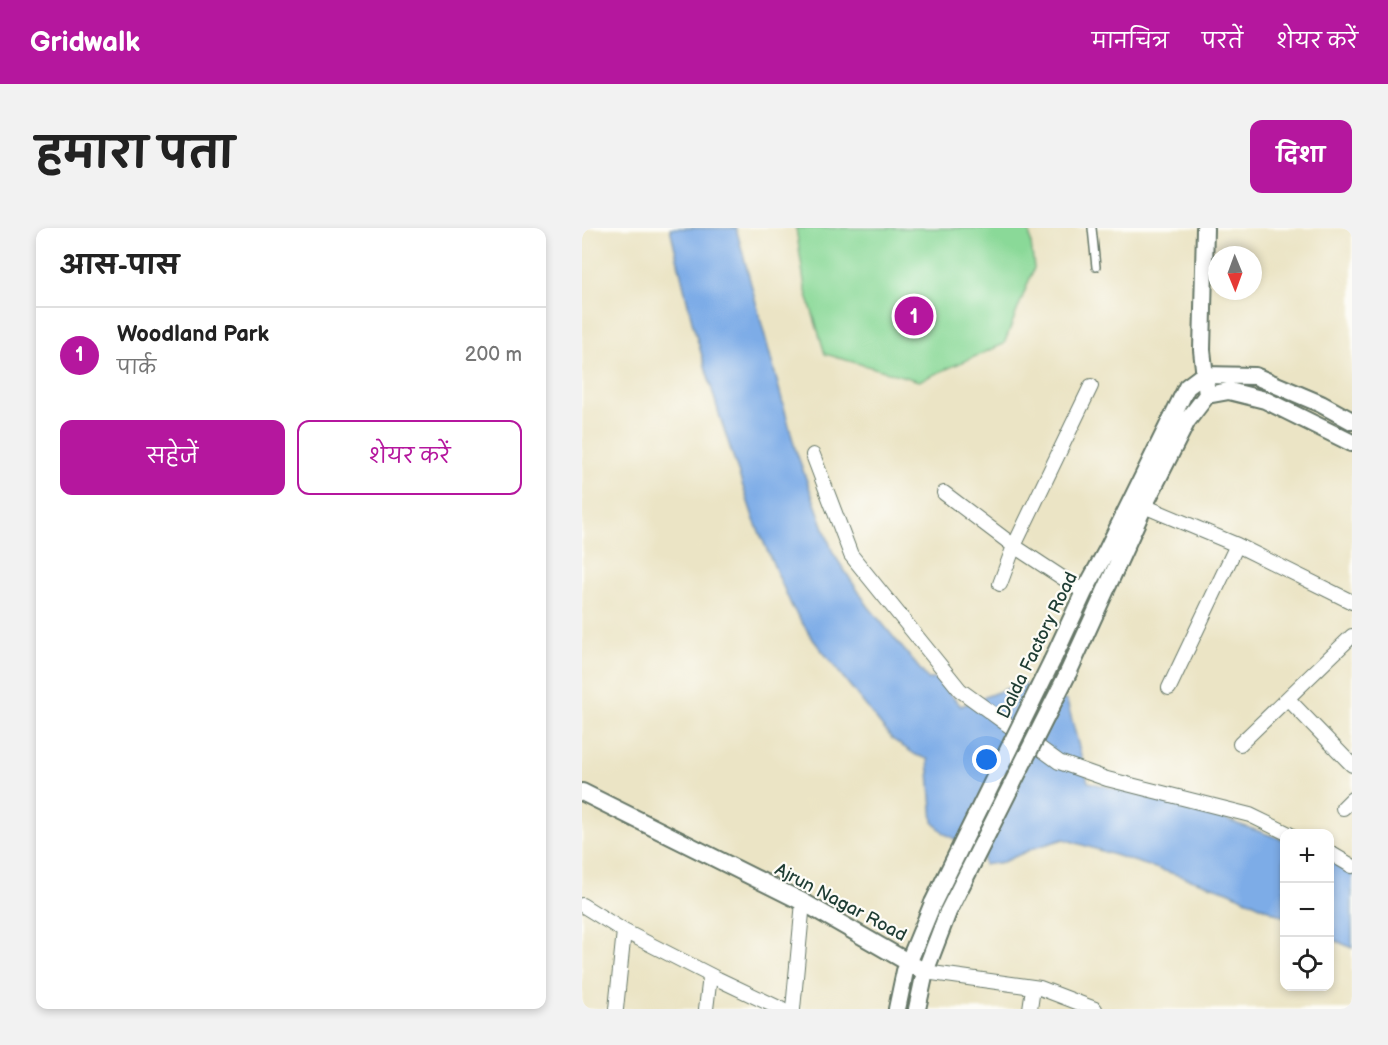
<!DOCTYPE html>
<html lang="hi">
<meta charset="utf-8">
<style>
body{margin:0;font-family:"Balsamiq Sans","Playpen Sans Deva",sans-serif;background:#f2f2f2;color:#222}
.controls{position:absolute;right:18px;bottom:18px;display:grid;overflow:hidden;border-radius:12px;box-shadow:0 3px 9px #0003}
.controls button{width:54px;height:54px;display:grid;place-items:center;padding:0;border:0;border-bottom:2px solid #e0e0e0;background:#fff;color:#222;font:30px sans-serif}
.compass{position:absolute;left:626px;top:18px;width:54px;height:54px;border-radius:50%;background:#fff;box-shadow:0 3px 9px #0003;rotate:179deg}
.you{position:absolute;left:405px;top:532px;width:21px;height:21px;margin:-15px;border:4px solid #fff;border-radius:50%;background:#1a73e8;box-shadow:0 0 0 9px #1a73e833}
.badge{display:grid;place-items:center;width:39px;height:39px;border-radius:50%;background:#b5179e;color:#fff;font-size:20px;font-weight:700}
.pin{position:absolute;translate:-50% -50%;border:3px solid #fff;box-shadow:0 2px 6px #0006}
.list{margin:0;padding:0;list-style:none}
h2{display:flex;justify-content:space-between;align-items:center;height:78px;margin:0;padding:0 24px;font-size:26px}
h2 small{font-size:20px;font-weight:400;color:#767676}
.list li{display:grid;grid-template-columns:39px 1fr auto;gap:18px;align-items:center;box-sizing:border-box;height:96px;padding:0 24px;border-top:2px solid #e0e0e0}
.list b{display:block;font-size:22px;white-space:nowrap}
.list p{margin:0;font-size:20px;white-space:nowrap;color:#767676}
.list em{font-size:20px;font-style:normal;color:#767676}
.actions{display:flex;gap:12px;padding:18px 24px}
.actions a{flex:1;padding:14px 0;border:2px solid #b5179e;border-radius:12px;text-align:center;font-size:21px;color:#b5179e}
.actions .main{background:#b5179e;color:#fff}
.icon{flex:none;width:33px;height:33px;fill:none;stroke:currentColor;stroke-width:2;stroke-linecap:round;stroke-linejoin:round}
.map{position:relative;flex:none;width:770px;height:781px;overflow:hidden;border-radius:12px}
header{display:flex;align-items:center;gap:36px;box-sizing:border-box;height:84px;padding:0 30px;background:#b5179e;color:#fff}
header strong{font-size:28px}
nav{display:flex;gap:33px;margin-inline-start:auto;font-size:21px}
.intro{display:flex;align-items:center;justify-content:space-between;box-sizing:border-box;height:144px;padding:0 36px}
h1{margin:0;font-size:42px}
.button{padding:15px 27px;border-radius:12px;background:#b5179e;color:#fff;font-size:21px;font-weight:700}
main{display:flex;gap:36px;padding:0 36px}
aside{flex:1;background:#fff;border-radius:12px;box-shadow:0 3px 9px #0003}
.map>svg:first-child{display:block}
.green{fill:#8ad998;stroke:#548b66;stroke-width:1.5}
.water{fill:#7dace7;stroke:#4e748e;stroke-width:1.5}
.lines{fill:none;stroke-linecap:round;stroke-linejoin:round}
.service-casing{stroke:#667767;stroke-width:10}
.minor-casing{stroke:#667767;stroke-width:16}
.tertiary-casing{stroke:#667767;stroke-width:20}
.service{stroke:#fff;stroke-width:7}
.minor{stroke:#fff;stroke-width:14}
.tertiary{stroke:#fff;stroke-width:16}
.tertiary-bridge-casing{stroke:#667767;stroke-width:20;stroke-linecap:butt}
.tertiary-bridge{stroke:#fff;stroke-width:16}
.labels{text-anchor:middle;stroke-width:4.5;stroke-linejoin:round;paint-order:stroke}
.street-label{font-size:18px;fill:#1f3d34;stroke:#fdfcf7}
</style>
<header>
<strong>Gridwalk</strong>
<nav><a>मानचित्र</a><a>परतें</a><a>शेयर करें</a></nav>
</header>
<div class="intro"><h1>हमारा पता</h1><a class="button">दिशा</a></div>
<main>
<aside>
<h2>आस-पास<small></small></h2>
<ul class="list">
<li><span class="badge">1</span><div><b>Woodland Park</b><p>पार्क</p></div><em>200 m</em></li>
</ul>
<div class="actions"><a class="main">सहेजें</a><a>शेयर करें</a></div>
</aside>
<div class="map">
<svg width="770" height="781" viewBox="0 0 770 781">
<rect width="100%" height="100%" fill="#fdfcf7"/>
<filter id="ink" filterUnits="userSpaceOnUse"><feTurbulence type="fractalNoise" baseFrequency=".0167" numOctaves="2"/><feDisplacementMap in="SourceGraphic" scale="12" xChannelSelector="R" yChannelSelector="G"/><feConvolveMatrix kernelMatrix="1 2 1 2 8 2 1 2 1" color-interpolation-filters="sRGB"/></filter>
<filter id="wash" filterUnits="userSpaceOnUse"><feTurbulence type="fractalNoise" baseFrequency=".008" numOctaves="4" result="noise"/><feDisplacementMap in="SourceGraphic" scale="24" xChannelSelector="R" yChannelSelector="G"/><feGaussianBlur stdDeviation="1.35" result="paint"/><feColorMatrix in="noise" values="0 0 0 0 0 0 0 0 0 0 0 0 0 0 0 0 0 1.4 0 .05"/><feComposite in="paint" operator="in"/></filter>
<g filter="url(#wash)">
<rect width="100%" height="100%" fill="#ebe4c5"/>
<path class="green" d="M214,0H447L452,40L422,116L337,153L243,126L223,60Z"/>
<path class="water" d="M88,0H154L213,220L251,325L286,378L346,451H354L379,478L439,455L485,473L506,554L613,581L702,612V689L646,663L482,611L452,620L421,634L402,637L400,626L363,606L351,594L346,531L334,527L310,511L230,410L210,379L172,292L138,189L111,97Z
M748,633L770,643V720L748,710Z"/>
</g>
<g filter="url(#ink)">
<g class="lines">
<g class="service-casing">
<path id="service" d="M510,0L514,39"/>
</g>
<g class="minor-casing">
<path id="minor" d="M231,227L269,327L378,462L477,534L525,551L668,587L707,606
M362,265L432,318L502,364
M562,278L655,317L770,374
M418,356L432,318L509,158
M587,460L655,317
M706,471L770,537
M658,516L770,408
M761,580L770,571
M748,625L770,638
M0,677L42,703
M343,744L458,760L513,781
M34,781L42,703L136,751L199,781
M124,781L128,748
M211,781L221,674
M448,781L451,760"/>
</g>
<g class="tertiary-casing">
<path id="tertiary" d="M621,147L673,148L739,176L770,193
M625,167L647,163L683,172L770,215
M470,433L502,364L525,322L605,159L621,147
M486,445L562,278L605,193L625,167L620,122L623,0
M0,564L221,674L343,744
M315,781L323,743L351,675
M335,781L343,744L366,684"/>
</g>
<use href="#service" class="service"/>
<use href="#minor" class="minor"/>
<use href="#tertiary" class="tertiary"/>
<g class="tertiary-bridge-casing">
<path id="tertiary-bridge" d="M351,675L470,433
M366,684L486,445"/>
</g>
<use href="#tertiary-bridge" class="tertiary-bridge"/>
</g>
</g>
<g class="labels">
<g class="street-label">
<text transform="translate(455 417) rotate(-64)" y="6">Dalda Factory Road</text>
<text transform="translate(259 674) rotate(28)" y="6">Ajrun Nagar Road</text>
</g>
</g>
</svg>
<div class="controls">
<button>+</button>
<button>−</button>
<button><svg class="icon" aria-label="locate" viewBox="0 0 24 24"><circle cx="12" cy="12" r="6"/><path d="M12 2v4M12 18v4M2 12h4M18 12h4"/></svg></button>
</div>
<svg class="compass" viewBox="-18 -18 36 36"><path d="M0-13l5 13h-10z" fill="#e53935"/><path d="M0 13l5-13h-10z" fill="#767676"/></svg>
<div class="you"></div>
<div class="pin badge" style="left:332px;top:88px">1</div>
</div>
</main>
